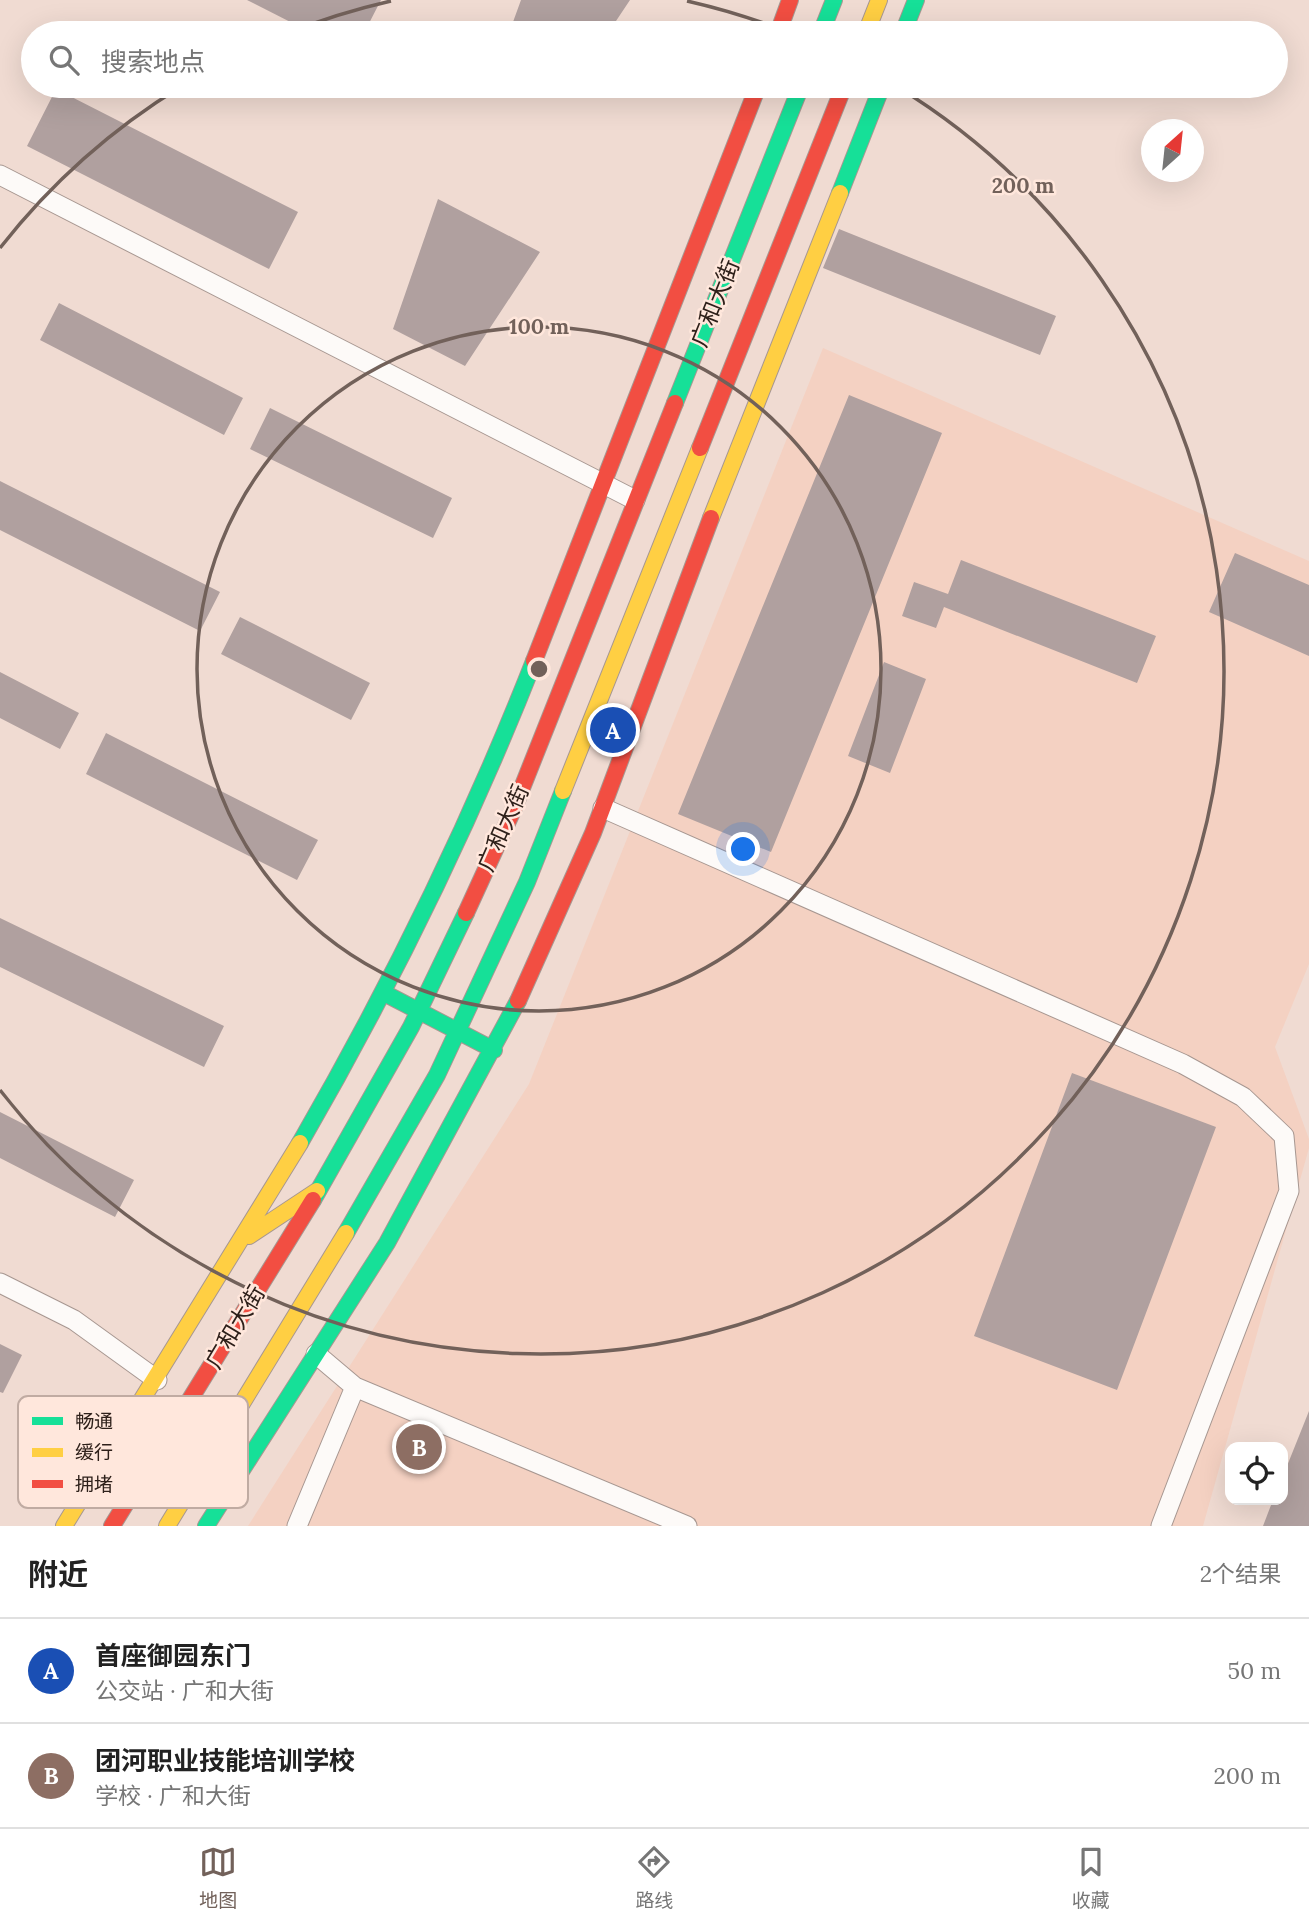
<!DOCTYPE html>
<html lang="zh">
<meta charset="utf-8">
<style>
body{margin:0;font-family:Lora,"Noto Sans SC",serif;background:#f2f2f2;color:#222}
.controls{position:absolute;right:21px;bottom:21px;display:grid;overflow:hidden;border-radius:14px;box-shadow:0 7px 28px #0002}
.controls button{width:63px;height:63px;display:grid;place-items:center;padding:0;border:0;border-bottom:2px solid #e0e0e0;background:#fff;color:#222;font:35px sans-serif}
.compass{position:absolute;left:1141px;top:119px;width:63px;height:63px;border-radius:50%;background:#fff;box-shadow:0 7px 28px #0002;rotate:27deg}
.you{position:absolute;left:744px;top:850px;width:24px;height:24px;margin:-18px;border:5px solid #fff;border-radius:50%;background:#1a73e8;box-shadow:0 0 0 10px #1a73e833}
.badge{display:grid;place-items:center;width:46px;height:46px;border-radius:50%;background:#72615a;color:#fff;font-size:23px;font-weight:700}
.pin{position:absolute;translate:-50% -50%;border:4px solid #fff;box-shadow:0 2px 7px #0006}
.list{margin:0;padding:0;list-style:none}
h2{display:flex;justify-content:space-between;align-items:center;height:91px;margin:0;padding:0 28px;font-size:30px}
h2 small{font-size:23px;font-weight:400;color:#767676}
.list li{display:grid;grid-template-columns:46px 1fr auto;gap:21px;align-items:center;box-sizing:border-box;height:105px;padding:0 28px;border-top:2px solid #e0e0e0}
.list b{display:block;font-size:26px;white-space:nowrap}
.list p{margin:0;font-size:23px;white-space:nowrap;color:#767676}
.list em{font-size:23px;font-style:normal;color:#767676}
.icon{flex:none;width:38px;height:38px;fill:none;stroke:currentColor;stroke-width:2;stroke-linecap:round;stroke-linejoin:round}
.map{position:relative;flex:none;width:1309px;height:1526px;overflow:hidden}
.search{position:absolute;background:#fff;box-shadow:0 7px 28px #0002;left:21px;right:21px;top:21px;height:77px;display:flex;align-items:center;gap:18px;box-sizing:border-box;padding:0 24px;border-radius:38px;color:#767676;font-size:26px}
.sheet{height:301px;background:#fff}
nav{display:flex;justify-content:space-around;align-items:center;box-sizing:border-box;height:98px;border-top:2px solid #e0e0e0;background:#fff;font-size:19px;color:#767676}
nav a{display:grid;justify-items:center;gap:4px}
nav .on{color:#72615a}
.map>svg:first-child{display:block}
.built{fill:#f4d1c2}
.building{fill:#b0a09f}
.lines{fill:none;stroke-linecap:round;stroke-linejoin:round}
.street-casing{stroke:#a79791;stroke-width:21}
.fast-casing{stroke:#a79791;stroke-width:18}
.slow-casing{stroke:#a79791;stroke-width:18}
.jam-casing{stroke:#a79791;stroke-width:18}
.street{stroke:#fdfaf8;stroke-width:19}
.fast{stroke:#16e098;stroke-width:16}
.slow{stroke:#ffcf43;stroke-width:16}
.jam{stroke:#f24e42;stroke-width:16}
.ring{fill:none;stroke:#72615a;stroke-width:3.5}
.labels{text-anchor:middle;stroke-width:5;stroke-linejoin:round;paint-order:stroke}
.street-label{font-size:23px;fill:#2e201a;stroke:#ffe7dc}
.key{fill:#ffe7dc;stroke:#c0aba2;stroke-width:2}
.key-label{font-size:19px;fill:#2e201a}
.centre{fill:#72615a;stroke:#ffe7dc;stroke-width:3.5}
.ring-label{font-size:21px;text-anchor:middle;font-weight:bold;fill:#72615a;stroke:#ffe7dc;stroke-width:5;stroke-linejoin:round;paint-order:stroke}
</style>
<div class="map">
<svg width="1309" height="1526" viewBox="0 0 1309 1526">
<rect width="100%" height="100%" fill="#f0dbd2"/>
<path class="built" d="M823,348L1309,561V964L1275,1047L1309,1139V1148L1203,1526H248L529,1084Z"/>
<path class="building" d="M247,0H381L364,33H312Z
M521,0H630L608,33H509Z
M56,89L298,212L269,269L27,146Z
M438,199L540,252L465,366L393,329Z
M839,229L1056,316L1040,355L823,268Z
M59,303L243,398L224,435L40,340Z
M849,395L942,433L771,852L678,814Z
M270,408L452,498L433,538L250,449Z
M0,481L220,592L200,631L0,530Z
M1235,553L1309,585V656L1209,612Z
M961,560L1156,636L1137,683L944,607L936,628L902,616L914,582L948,594Z
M240,617L370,683L351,720L221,654Z
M884,662L926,679L890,773L848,756Z
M0,672L79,713L60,749L0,718Z
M106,733L318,840L297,880L86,774Z
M0,918L224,1026L204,1067L0,967Z
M1072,1073L1216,1127L1117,1390L974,1336Z
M0,1112L134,1180L115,1217L0,1158Z
M0,1344L22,1355L3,1393L0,1392Z
M1309,1411V1526H1263L1273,1500H1283V1476Z"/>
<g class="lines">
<g class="street-casing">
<path id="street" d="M0,175L635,500
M603,808L1183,1064L1243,1097L1284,1136L1289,1191L1161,1526
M0,1283L74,1320L157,1380
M316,1354L355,1387L687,1526
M297,1526L355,1387"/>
</g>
<g class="fast-casing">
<path id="fast" d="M821,33L834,0
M903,33L916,0
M840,193L882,86
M675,403L801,86
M384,993L494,1050
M300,1143C390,987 468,829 534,661
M313,1200L411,1027L466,913
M346,1233L437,1075L527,882L563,791
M206,1526L387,1243L518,1001"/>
</g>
<g class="slow-casing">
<path id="slow" d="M866,33L879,0
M711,518L840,193
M563,791L700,448
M249,1236L317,1191
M64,1526L300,1143
M167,1526L346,1233"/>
</g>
<g class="jam-casing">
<path id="jam" d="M778,33L790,0
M700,448L844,86
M534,661L758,86
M466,913L514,808L675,403
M518,1001L593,833L711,518
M112,1526L313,1200"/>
</g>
<use href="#street" class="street"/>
<use href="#fast" class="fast"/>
<use href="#slow" class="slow"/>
<use href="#jam" class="jam"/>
</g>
<g class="ring">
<circle cx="539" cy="669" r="342"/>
<path d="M0 248A684 684 0 0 1 182 86M288 33A684 684 0 0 1 391 1M687 1A684 684 0 0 1 790 33M896 86A684 684 0 1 1 0 1090"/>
</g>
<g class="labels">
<g class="street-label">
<text transform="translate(715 303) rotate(-68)" y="8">广和大街</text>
<text transform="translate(503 828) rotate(-66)" y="8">广和大街</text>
<text transform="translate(235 1327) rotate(-59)" y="8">广和大街</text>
</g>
</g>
<rect x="18" y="1396" width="230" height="112" rx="10" class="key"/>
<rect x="32" y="1417" width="31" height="8" fill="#16e098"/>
<rect x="32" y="1448" width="31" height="9" fill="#ffcf43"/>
<rect x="32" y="1480" width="31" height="8" fill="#f24e42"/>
<g class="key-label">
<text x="75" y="1428">畅通</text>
<text x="75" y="1459">缓行</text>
<text x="75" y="1491">拥堵</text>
</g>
<circle cx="539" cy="669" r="10" class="centre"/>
<g class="ring-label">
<text x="1023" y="193">200 m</text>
<text x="539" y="334">100 m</text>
</g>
</svg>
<div class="controls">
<button><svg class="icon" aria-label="locate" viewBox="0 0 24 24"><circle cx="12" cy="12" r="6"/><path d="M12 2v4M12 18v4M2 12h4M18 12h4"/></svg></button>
</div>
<svg class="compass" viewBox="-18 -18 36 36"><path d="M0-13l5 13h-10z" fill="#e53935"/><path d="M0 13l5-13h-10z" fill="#767676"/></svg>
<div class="you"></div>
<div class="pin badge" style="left:613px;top:730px;background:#1a4fb4">A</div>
<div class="pin badge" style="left:419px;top:1447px;background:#8d6e63">B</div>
<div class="search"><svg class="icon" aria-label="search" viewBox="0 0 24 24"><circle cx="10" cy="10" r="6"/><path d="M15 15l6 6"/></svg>搜索地点</div>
</div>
<section class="sheet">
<h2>附近<small>2个结果</small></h2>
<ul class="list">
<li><span class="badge" style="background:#1a4fb4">A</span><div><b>首座御园东门</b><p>公交站 · 广和大街</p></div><em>50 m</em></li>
<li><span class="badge" style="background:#8d6e63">B</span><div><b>团河职业技能培训学校</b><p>学校 · 广和大街</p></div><em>200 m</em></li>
</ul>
</section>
<nav>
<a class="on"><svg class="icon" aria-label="map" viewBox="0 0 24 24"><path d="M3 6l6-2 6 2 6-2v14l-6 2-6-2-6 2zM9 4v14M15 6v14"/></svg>地图</a>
<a><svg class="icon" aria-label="directions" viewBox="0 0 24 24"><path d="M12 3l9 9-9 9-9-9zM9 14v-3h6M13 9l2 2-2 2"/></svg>路线</a>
<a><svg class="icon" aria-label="saved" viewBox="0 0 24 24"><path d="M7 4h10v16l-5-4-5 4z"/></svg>收藏</a>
</nav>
